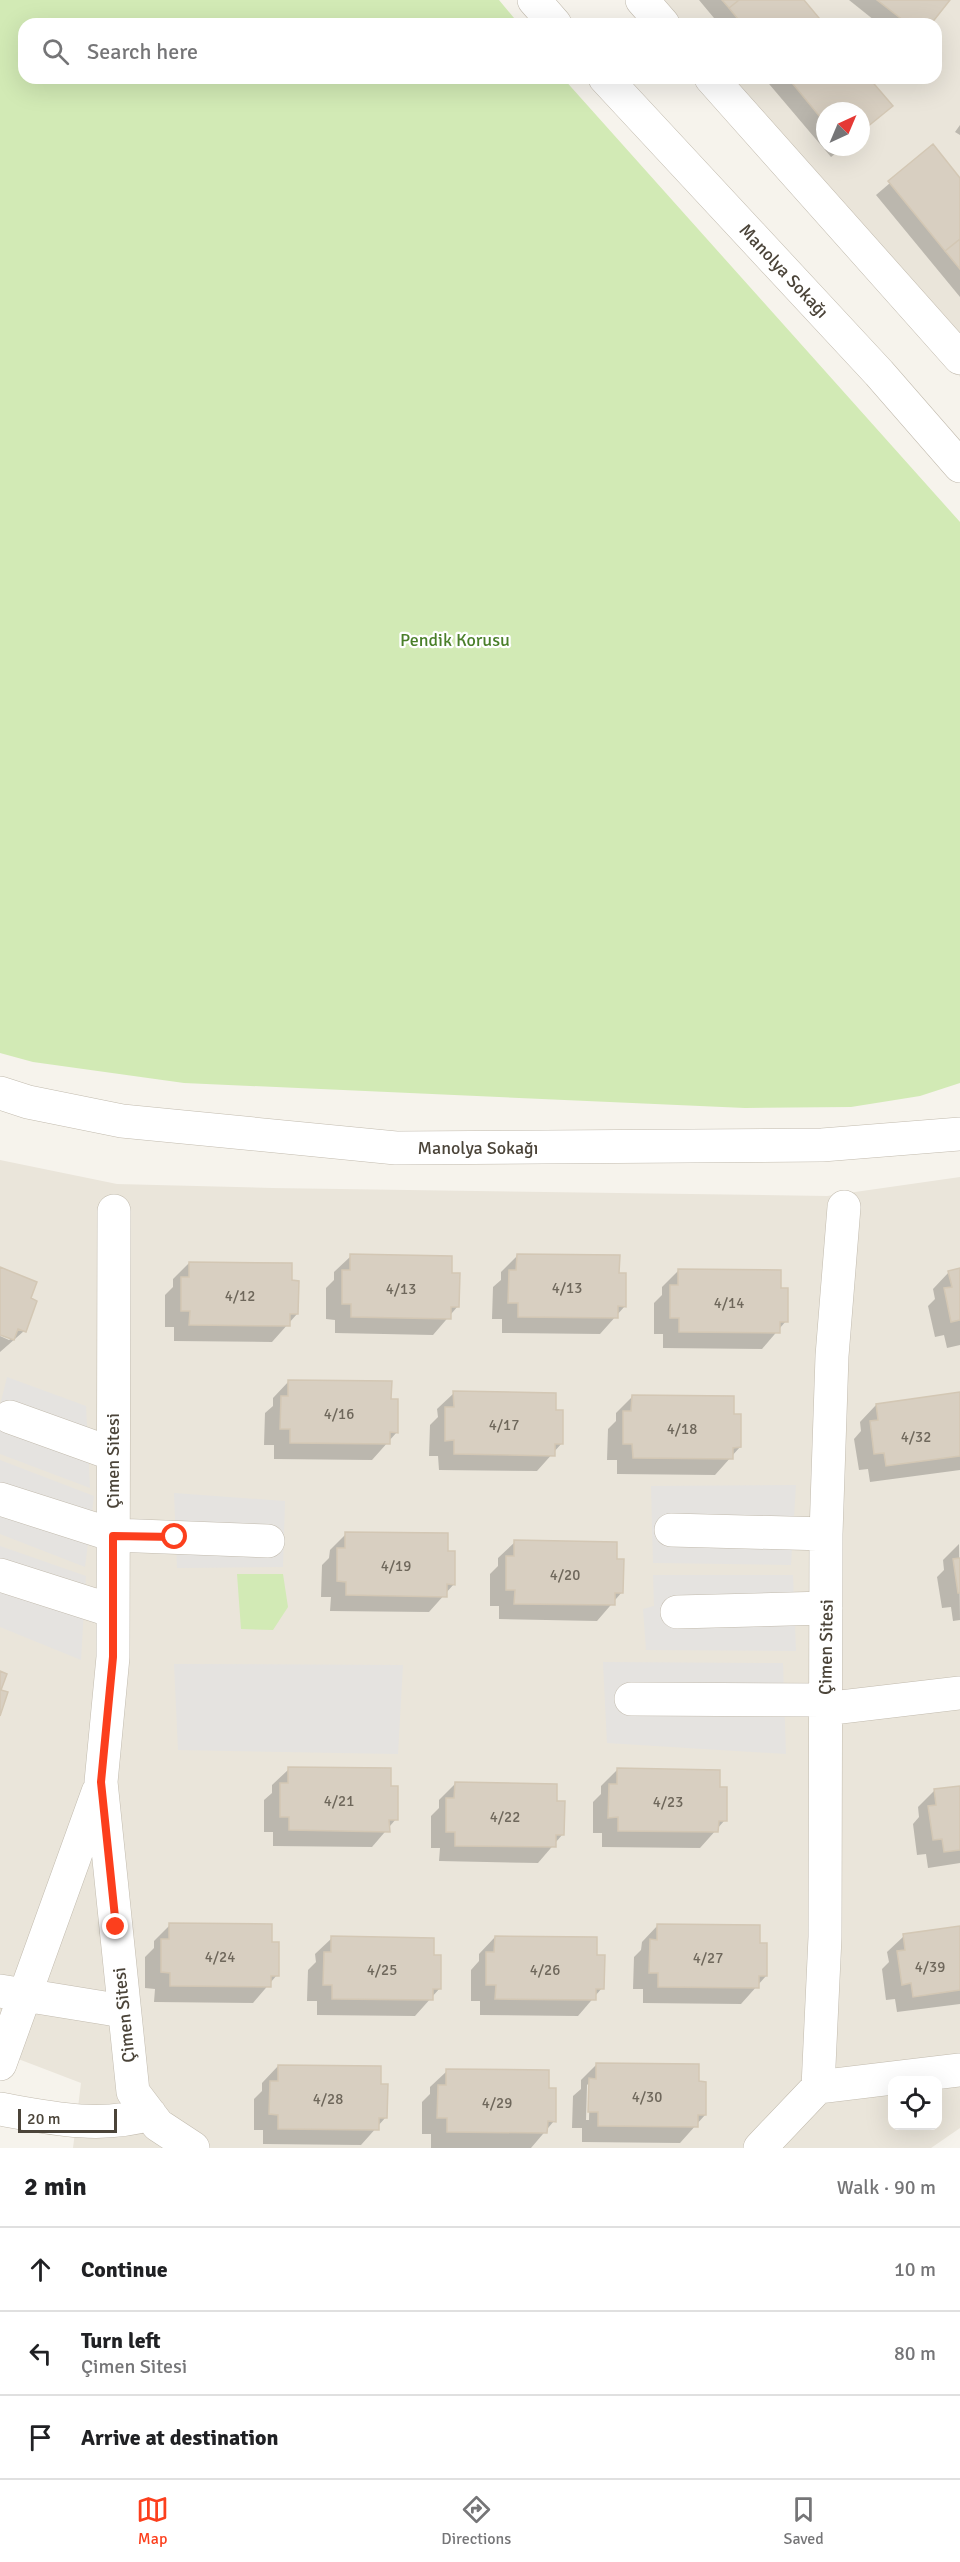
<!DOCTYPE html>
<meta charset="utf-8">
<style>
body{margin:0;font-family:Signika,sans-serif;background:#f2f2f2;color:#202124}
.controls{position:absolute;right:18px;bottom:18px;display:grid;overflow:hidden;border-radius:12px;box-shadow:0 6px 24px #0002}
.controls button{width:54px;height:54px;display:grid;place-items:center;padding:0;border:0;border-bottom:2px solid #e0e0e0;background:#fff;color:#202124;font:30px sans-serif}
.compass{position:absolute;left:816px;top:102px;width:54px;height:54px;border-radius:50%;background:#fff;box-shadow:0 6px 24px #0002;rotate:44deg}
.scale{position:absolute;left:18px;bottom:15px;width:99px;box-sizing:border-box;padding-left:6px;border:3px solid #4b4439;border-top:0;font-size:16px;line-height:21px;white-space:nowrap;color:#4b4439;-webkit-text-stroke:4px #fff;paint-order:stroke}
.stop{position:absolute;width:18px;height:18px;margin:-14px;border:4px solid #fc3f1d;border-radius:50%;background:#fff}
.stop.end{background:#fc3f1d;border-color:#fff;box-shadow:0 2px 6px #0008}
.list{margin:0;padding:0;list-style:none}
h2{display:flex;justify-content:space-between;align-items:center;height:78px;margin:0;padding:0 24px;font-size:26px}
h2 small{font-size:20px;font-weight:400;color:#757577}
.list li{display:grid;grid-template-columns:39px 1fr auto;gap:18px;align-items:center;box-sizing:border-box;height:84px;padding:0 24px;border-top:2px solid #e0e0e0}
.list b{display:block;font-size:22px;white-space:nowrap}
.list p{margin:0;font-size:20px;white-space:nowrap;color:#757577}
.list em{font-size:20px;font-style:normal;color:#757577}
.icon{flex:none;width:33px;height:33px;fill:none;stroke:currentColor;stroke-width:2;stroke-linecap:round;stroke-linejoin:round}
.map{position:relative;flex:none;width:960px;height:2148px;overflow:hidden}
.search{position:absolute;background:#fff;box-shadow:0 6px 24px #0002;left:18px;right:18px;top:18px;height:66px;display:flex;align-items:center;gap:15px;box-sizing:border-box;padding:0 21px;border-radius:18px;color:#757577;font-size:22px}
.sheet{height:330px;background:#fff}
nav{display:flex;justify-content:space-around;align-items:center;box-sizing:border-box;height:84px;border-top:2px solid #e0e0e0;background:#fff;font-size:16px;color:#757577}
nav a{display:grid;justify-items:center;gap:3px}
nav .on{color:#fc3f1d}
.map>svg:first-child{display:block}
.residential{fill:#eae5da;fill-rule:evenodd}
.green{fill:#d2eab5}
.parking{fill:#e5e3e0}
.shadow{fill:#0003;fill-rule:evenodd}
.building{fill:#d8cfc1;stroke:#d3c7b4;stroke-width:1.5}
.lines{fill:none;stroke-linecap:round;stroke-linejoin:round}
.minor-casing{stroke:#c2bbae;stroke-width:34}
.minor{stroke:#fff;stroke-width:33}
.route{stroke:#fc3f1d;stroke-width:8}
.labels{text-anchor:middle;stroke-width:4.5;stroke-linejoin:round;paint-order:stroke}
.number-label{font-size:15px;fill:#6e675b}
.street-label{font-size:18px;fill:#4b4439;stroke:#fff}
.park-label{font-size:18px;fill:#4a7f2a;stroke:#fff}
</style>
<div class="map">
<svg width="960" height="2148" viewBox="0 0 960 2148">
<rect width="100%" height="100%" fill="#f6f3ec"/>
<path class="residential" d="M649,0H960V377L713,78H936V24H669ZM825,111H861V147H825Z
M0,1160L117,1184L272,1188L827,1196L960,1177V2128L931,2148H73L81,2083L0,2052ZM892,2080H938V2126H892Z"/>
<path class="green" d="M0,0H499L519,24H24V78H563L960,522V1083L920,1096L851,1107L745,1108L184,1083L33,1062L0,1053Z
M237,1574H283L288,1607L273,1630L241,1629Z"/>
<path class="parking" d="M7,1377L86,1406L90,1488L0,1454V1405Z
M0,1460L94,1496L85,1567L0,1534Z
M796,1485L791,1565L653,1563L651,1486Z
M174,1493L285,1501L283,1567L177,1568Z
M0,1546L86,1576L81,1660L0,1627Z
M653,1575H793L796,1651L646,1650L643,1609L654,1606Z
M603,1662L783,1663L786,1754L607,1743Z
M174,1664L403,1665L398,1754L178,1750Z"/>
<path class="shadow" d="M699,0H802L822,24H719Z
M849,0H948L929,24H879Z
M764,78H867L891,106L861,132V111H825V147H844L831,157Z
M960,125V135L955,132Z
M932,147L960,180V297L876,195Z
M351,1256L451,1275L458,1306L433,1335L335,1333V1320L326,1319V1288L334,1280V1272Z
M517,1256L618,1274L625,1306L600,1334L502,1333V1319H492L493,1287L501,1280V1272Z
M189,1263L290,1282L297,1314L272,1342L174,1341V1327H165V1295L173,1287V1279Z
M0,1269L29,1299L24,1331L0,1352V1336L9,1340L12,1338L0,1333Z
M679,1270L779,1289L786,1321L762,1349L663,1348V1334H654V1303L662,1295V1287Z
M960,1270V1345L947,1348L944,1335L935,1337L928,1306L935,1299L933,1289L949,1272Z
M289,1381L390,1401L397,1432L372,1460L274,1459V1445H264L265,1413L273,1406V1398Z
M454,1393L555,1412L562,1443L537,1471L439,1470L438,1456H429L430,1425L438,1417L437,1409Z
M960,1394V1470L870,1482L868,1469L859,1470L854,1439L861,1431L860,1422L876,1405Z
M632,1397L733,1415L740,1447L715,1475L617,1474V1460H607L608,1429L616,1421V1413Z
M346,1534L447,1552L454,1584L429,1612L330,1611L331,1597H321L322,1565L329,1558L330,1550Z
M515,1542L615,1561L622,1592L597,1621L499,1619V1606H490V1574L498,1566V1558Z
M959,1544L960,1620L953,1621L951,1607L942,1608L937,1577L944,1570L943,1560Z
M289,1769L389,1787L396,1819L372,1847L273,1846V1832H264V1800L272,1793V1785Z
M617,1770L718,1789L725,1820L700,1848L602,1847V1833H593V1802L601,1794V1786Z
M455,1784L556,1803L562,1835L538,1863L439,1861L440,1848H431V1816L439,1808V1800Z
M960,1787V1863L928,1868L926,1854L917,1855L913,1824L919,1817L918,1807L934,1791Z
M170,1925L271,1943L277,1975L253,2003L154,2002L155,1989L145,1988V1957L154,1948V1941Z
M658,1925L758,1944L766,1976L741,2004L643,2003V1989H633L634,1957L641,1950L642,1942Z
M960,1928V2004L897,2012L895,1999L886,2000L882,1969L889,1962L887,1952L904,1936Z
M495,1937L596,1956L602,1988L578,2016L480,2015V2001H471V1970L479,1961V1954Z
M332,1938L433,1957L440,1988L415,2016L317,2015V2001H307L308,1970L316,1962L315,1954Z
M597,2064L698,2083L705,2115L680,2143L582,2142V2128H572L573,2096L581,2089V2080ZM590,2082L589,2120H586L587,2085Z
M278,2066L386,2117L361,2145L263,2144V2130H254V2099L262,2091V2083Z
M447,2071L547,2089L554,2121L531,2148H431V2134H422V2102L430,2094V2087Z"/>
<path class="building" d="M722,0H739L729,8Z
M739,0H804L824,24H742L729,8Z
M877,0H950L931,24H908Z
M788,78H869L893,106L861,132V111H825V123Z
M933,144L960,178V239L945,251L888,181Z
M960,239V269L945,251Z
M350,1254L452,1256V1273H460L459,1307H451V1319L351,1317V1304H342V1270H350Z
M517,1254L620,1255L619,1273H626V1307L618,1306V1318L518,1317V1303H508L509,1270H516Z
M189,1262L292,1263V1280L299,1281L298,1314H290V1326L189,1325L190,1311H181V1277H189Z
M0,1267L37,1282L31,1298L37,1301L26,1332L18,1329L14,1340L0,1335Z
M960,1268V1320L951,1322L944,1288L952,1287L948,1271Z
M678,1269L781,1270V1288H788V1322H780V1333L679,1332V1318H670V1285H678Z
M288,1380L392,1381L391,1399H398V1433L390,1432V1444L290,1443V1429H280L281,1396H288Z
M453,1391L556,1393V1410H563V1444H555V1456L454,1454V1440L445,1441V1407H454Z
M960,1392V1456L886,1466L884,1453L874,1454L870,1421L878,1420L876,1404Z
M632,1395L734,1396V1414H741V1447L733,1448V1459L633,1458L632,1444H623V1411H631Z
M345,1532L448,1533V1551H455V1585L447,1584V1597L346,1595V1582L337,1581V1548H345Z
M514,1540L617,1542V1559H624L623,1593H615V1605L514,1604L515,1590H506V1556H514Z
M960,1558V1593H958L953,1559Z
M0,1671L7,1674L1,1690L8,1692L0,1716Z
M288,1767L391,1768V1786H398V1820H389L390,1832L289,1830V1817H280V1783H288Z
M617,1768L720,1770V1787H727V1821H719L718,1832L618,1831V1817L608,1818L609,1784H617Z
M455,1782L557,1784V1801H565L564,1835H556V1847L455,1846V1832H446V1798H454Z
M960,1786V1850L944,1852L942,1839L933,1840L928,1806L936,1805L934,1789Z
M169,1923L272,1924V1942H279V1976H271V1987L170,1986V1973L161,1972V1939H169Z
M657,1924L760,1925V1943H767V1976H759V1988L658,1987V1973H649L650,1939L657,1940Z
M960,1926V1990L913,1997L911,1983L902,1985L897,1951L905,1950L903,1934Z
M331,1936L434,1938V1955H441V1989H433V2000L332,1999V1985H323L324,1952H331Z
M495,1936L597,1937V1955H605L604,1989H596V2000L495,1999L496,1985H486V1952H494Z
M596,2063L699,2064V2081L706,2082V2115H698V2127L598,2126V2112H588L589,2078L596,2079Z
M278,2065L381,2066V2084H388L387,2118H379V2130L278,2129V2115L269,2114L270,2081H278Z
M446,2069L549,2070V2088H556V2122L548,2121L547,2133L447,2132V2118H437L438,2085H446Z"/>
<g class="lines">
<g class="minor-casing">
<path id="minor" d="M534,0L555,24
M642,0L663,24
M605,78L879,373L960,466
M711,78L960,358
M0,1093L28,1102L122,1121L396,1148L822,1145L960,1134
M114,1211L113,1657L101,1782L133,2092L158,2125L193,2148
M10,1417L113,1454
M0,1499L113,1535L268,1541
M671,1530L826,1534
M0,1575L113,1611
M677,1612L826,1608
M631,1699L825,1700
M824,1709L960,1693
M0,1991L123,2011
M0,2064L98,1792
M818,2087L960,2070
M0,2109C50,2118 100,2129 150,2114
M760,2148L818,2087L825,1937L826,1534L832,1356L844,1207"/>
</g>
<use href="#minor" class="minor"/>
</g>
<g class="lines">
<path class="route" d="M116,1927L101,1782L113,1657V1536L175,1537"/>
</g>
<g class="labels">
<g class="number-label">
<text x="567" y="1293">4/13</text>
<text x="401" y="1294">4/13</text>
<text x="240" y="1301">4/12</text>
<text x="729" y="1308">4/14</text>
<text x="339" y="1419">4/16</text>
<text x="504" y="1430">4/17</text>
<text x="682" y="1434">4/18</text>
<text x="916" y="1442">4/32</text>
<text x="396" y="1571">4/19</text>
<text x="565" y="1580">4/20</text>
<text x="339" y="1806">4/21</text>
<text x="668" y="1807">4/23</text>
<text x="505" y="1822">4/22</text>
<text x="220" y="1962">4/24</text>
<text x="708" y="1963">4/27</text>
<text x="930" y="1972">4/39</text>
<text x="382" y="1975">4/25</text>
<text x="545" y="1975">4/26</text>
<text x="647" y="2102">4/30</text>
<text x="328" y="2104">4/28</text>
<text x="497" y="2108">4/29</text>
</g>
<g class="street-label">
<text transform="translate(784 271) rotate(47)" y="6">Manolya Sokağı</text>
<text x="478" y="1154">Manolya Sokağı</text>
<text transform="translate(113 1461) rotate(-90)" y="6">Çimen Sitesi</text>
<text transform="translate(826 1647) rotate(-89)" y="6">Çimen Sitesi</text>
<text transform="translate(124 2015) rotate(-96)" y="6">Çimen Sitesi</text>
</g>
<g class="park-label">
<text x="455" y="646">Pendik Korusu</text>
</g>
</g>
</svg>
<div class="controls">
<button><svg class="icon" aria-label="locate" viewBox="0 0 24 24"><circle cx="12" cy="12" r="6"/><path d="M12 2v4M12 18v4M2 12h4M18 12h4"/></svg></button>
</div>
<svg class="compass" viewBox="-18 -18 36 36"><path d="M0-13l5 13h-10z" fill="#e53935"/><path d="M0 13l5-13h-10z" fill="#757577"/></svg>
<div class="scale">20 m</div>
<div class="stop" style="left:175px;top:1537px"></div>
<div class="stop end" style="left:116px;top:1927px"></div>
<div class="search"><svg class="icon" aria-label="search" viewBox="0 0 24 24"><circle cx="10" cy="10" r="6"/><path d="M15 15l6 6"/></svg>Search here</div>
</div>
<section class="sheet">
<h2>2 min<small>Walk · 90 m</small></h2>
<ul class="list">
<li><svg class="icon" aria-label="ahead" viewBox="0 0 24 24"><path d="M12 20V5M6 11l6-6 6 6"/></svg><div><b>Continue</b></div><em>10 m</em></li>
<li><svg class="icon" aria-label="left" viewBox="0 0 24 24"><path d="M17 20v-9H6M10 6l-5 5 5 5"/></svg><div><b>Turn left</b><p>Çimen Sitesi</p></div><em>80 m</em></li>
<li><svg class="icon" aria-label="arrive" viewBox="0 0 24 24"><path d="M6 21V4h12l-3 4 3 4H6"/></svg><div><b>Arrive at destination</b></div></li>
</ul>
</section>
<nav>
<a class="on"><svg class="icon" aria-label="map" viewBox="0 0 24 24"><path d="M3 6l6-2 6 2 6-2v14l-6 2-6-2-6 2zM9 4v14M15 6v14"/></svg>Map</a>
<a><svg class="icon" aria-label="directions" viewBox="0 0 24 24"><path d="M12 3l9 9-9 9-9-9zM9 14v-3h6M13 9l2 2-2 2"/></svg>Directions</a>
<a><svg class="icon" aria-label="saved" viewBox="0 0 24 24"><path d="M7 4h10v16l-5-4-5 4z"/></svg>Saved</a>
</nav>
